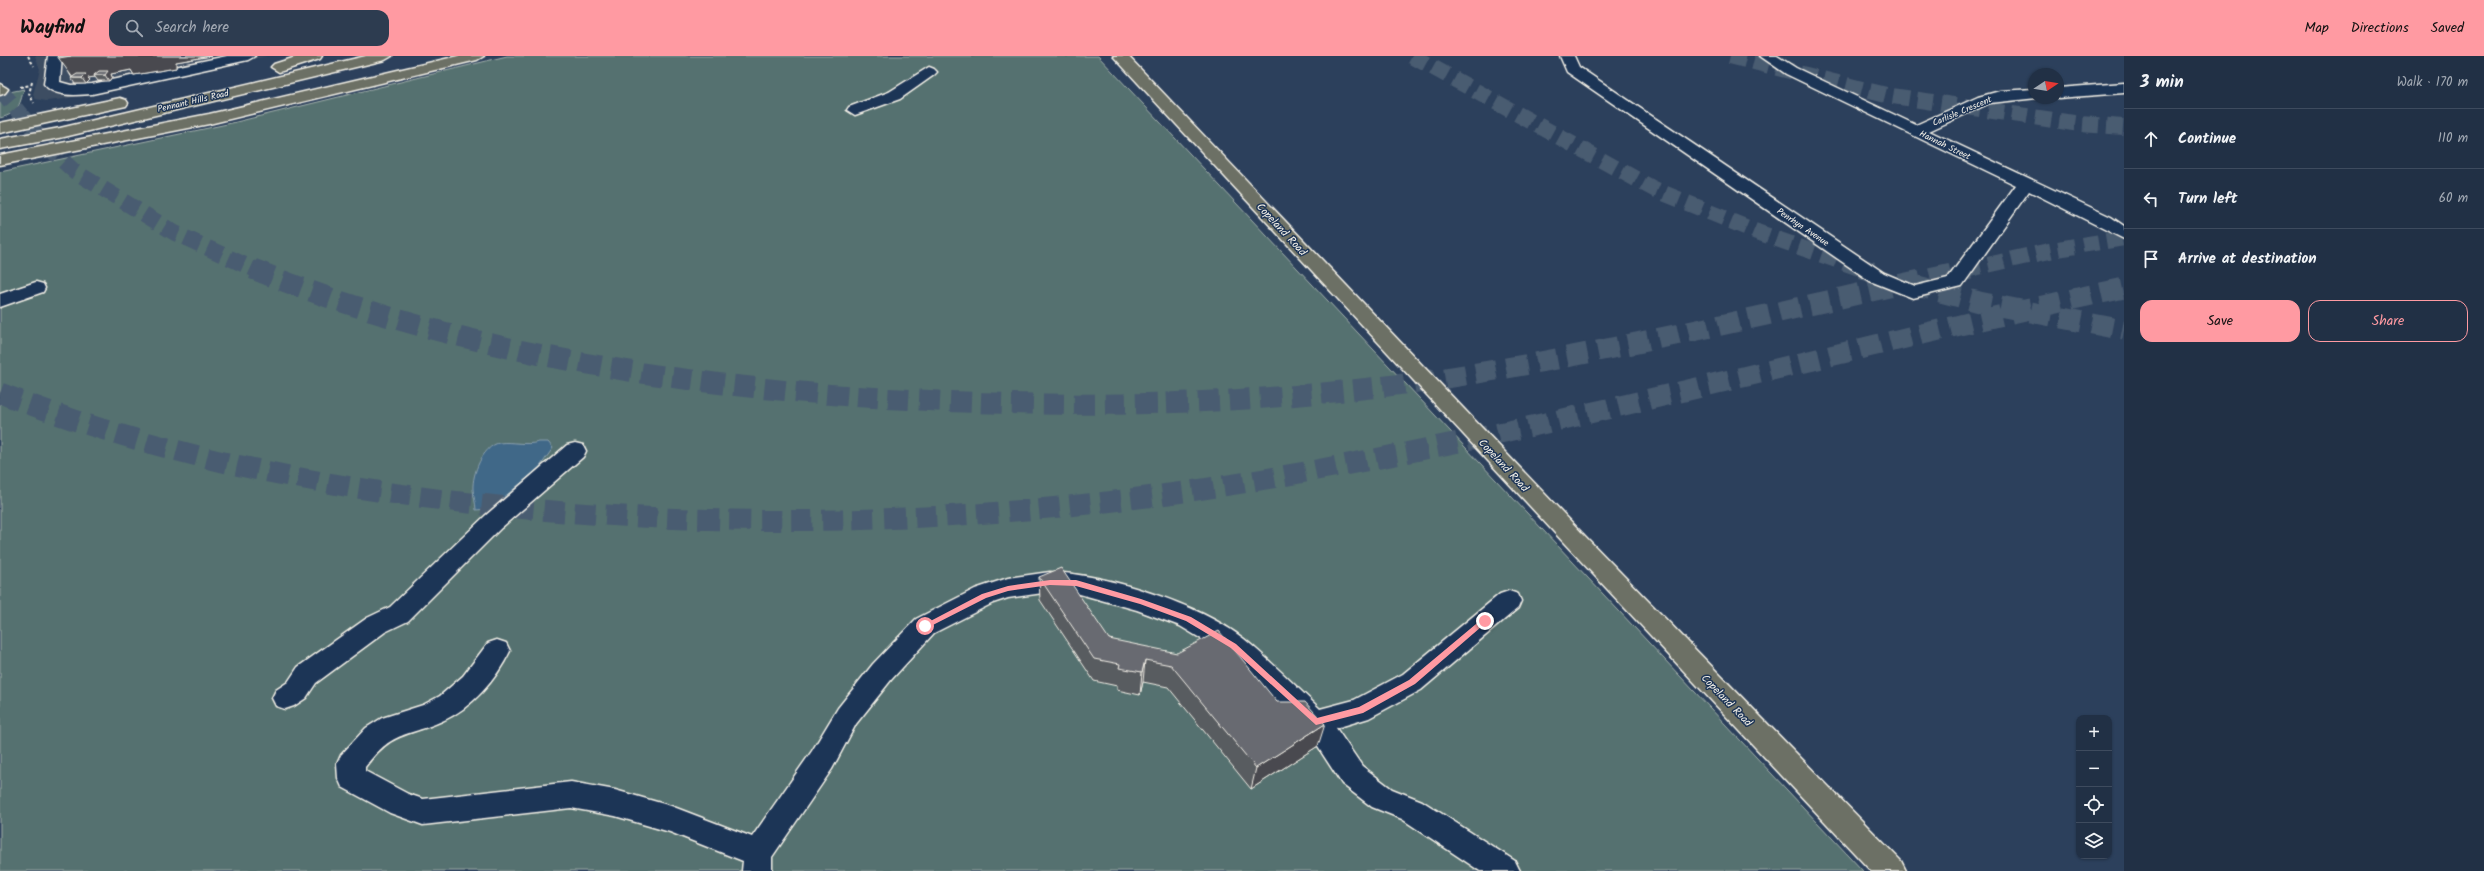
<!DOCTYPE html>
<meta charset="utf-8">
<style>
body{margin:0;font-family:Kalam,sans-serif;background:#2d3c50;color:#f1f3f6}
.controls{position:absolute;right:12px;bottom:12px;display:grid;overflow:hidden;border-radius:8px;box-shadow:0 1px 3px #0004}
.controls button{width:36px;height:36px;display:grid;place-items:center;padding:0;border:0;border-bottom:1px solid #3e4b5e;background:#213045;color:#f1f3f6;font:20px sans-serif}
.compass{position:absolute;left:2028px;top:12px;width:36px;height:36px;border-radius:50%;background:#213045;box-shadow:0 1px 3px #0004;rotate:78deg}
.stop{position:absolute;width:12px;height:12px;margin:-9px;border:3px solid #ff9aa2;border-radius:50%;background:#fff}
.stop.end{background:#ff9aa2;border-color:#fff;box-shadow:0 1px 4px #0008}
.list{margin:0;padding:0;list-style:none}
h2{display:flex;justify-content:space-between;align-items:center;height:52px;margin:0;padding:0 16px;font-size:17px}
h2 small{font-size:13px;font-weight:400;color:#a2a9b3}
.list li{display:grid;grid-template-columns:26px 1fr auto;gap:12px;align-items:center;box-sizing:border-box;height:60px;padding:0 16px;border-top:1px solid #3e4b5e}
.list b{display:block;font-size:15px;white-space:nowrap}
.list em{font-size:13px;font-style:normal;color:#a2a9b3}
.actions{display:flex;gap:8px;padding:12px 16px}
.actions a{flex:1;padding:9px 0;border:1px solid #ff9aa2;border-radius:12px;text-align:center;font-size:14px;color:#ff9aa2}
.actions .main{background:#ff9aa2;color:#111}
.icon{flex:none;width:22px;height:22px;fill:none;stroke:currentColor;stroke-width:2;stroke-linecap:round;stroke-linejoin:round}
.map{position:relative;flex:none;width:2124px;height:815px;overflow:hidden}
header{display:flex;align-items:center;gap:24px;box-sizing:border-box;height:56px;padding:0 20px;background:#ff9aa2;color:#111}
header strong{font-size:19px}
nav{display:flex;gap:22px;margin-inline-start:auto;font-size:14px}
.search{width:280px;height:36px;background:#2d3c50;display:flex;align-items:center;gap:10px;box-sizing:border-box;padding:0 14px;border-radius:12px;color:#a2a9b3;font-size:15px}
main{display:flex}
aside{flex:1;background:#213045}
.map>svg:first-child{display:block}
.built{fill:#3e4d62}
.green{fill:#54716f;stroke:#a4b1ac}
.water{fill:#416888;stroke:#899fae}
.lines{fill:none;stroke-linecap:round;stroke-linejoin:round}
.highway-tunnel-far1{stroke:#4a5b71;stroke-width:16;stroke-dasharray:16 8;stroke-linecap:butt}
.highway-tunnel{stroke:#4a5b71;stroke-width:21;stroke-dasharray:21 10;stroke-linecap:butt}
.minor-casing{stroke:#f4f1e8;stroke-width:3}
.major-casing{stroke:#f4f1e8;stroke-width:3}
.highway-casing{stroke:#f4f1e8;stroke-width:3}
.path{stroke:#f4f1e8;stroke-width:2;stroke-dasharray:3 2.5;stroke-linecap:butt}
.minor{fill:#1d3557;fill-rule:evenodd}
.major{fill:#6c7065;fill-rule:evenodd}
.highway{fill:#6c7065;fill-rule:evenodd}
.wall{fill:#595b61;stroke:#f4f1e8}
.shaded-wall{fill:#484a4f;stroke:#f4f1e8}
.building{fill:#676a71;stroke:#f4f1e8}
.route{fill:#ff9aa2}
.labels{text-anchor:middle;stroke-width:3;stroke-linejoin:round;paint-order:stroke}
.far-street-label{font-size:9px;fill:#f4f1e8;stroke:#1d3557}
.street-label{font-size:11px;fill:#f4f1e8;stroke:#1d3557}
</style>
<header>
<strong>Wayfind</strong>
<div class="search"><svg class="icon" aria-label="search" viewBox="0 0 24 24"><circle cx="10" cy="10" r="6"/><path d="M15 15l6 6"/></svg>Search here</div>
<nav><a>Map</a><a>Directions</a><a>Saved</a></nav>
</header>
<main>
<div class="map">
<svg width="2124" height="815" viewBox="0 0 2124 815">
<rect width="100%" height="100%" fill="#2c405c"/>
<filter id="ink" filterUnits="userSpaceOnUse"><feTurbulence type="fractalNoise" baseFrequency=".025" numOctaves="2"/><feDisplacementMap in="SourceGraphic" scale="8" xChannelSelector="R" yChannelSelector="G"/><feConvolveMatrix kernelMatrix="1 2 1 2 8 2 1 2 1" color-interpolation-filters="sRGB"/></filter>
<g filter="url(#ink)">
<path class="built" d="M35,0H267L64,43L46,45L36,43L33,39L40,13Z"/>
<path class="green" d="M507,0H1098L1863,815H0V116L232,67Z
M24,33C19,50 19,57 0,62V38Z"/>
<path class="water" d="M539,386H548L553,392L539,412L490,453L476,454C476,447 473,440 473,433C472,418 483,390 499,387C513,385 525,390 539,386Z"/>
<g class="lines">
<path class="highway-tunnel-far1" d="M1412,0L1654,133L1757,176L1865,214
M1730,0L1886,39L2080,68L2124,71
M0,34L47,90L74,115L175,177L256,214
M1965,214L2058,193L2124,182"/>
<path class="highway-tunnel" d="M253,213C469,301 707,335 939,345C1108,353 1279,347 1446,322C1622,295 1796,251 1970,213
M1862,213L1872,216
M1910,228L1979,246L2124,274
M0,337C173,405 344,436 529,453C748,473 971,467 1190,435C1505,388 1813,299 2124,232"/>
<g class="minor-casing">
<path id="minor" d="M48,0H62L60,26L71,29L92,28L227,0H255L248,4L92,38C78,39 54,42 44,28Z
M1560,0H1574L1579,11L1884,217L1915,230L1948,222L2016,129L1786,18L1760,0H1777L1796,12L1916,69L1978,41L2000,35L2034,33V42H2037L1990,47L1929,75L2111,161L2124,170V183L2029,135L1962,230L1913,242L1870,225L1567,16Z
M929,11L934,13L937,16L934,19L900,43L855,59L847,54L849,51L889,36Z
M2124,27V37L2058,42V32Z
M36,226L43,228L45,232L43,236L0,251V238Z
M575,387L583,389L586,395L583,401L501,472L408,565L385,576L316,627L306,642L294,650L285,653L276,650L272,642L276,634L288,626L298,611L367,562L390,551L485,460L567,389Z
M1050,516C1106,518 1200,548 1244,583C1271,605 1295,630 1320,653L1354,644L1403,618L1500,538L1509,535L1518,538L1521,545L1518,552L1421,634L1369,662L1336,672L1362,710L1392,733L1422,745L1515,805L1520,815H1480L1402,763L1372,751L1342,728L1307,674L1225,597L1180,570L1137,554L1076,537L1050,536L1008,542L993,547L934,577L891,624L856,668L832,713L772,801V815H742L743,805L670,776L615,760L571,752L423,769L390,757L342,731L338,722L337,708L341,699L366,672L382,662L423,649L440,640L463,620L488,587L497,584L506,587L510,595C496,624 472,652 442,665C404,682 393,674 365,711V715L408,738L423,743L571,726L615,734L671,750L752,781L812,695L838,652L873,608L916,563L975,533L1008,522Z"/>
</g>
<g class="major-casing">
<path id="major" d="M1113,0H1128L1581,476L1901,805L1906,815H1871L1565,488Z"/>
</g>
<g class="highway-casing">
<path id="highway" d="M299,0H322L320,3L279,16L271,11L274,8Z
M366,0H392L385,4L60,82L0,93V83L60,72Z
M458,0H484L477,4L209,68L0,109V99L209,58Z
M0,28L8,33L5,37L0,39Z
M120,42L126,44L128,47L126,50L0,77V67Z"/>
</g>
<path class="path" d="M28,0L34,10
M32,26L29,38L34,47
M20,31L31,29"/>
<use href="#minor" class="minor"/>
<use href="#major" class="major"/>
<use href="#highway" class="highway"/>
</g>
<path class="wall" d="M71,0H211L176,6V12L134,19L131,14L111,18L112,21L109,25H98L95,21L88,22L90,24L86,28H75L71,22H72L69,17Z
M1039,521L1109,583L1277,646L1318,690L1251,733L1168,631L1143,626L1140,639L1117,634V630L1094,625L1040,544Z"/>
<path class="shaded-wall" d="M57,0H211L176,6V12L134,19L131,14L111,18L112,21L109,25L105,19H94L95,21L88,22L90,24L86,28L82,22H73Z
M1145,604L1143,626L1140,639L1142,616Z
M1325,668L1318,690L1251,733L1256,712Z"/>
<path class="building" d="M60,0H71L59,2Z
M99,15H108L105,19H94Z
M77,18H86L82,22H71Z
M1061,512L1109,583L1177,597L1219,575L1277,646H1305L1325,668L1256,712L1171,609L1145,604L1142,616L1119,612L1120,608L1094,603L1039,521Z"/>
</g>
<path class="route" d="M1050,524H1076L1141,543L1191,561L1236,588L1317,662L1359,651L1409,624L1482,563L1488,565L1415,628L1363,657L1316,669L1231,592L1186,565L1140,548L1076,530L1050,529L1008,535L986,542L927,572L921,570L982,538L1008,530Z"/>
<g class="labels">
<g class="far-street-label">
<text transform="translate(193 45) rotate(-13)" y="3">Pennant Hills Road</text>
<text transform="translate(1962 55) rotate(-23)" y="3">Carlisle Crescent</text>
<text transform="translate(1945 89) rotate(26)" y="3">Hannah Street</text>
<text transform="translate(1803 171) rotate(34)" y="3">Penrhyn Avenue</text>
</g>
<g class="street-label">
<text transform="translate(1282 173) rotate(47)" y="4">Copeland Road</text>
<text transform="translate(1504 409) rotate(47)" y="4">Copeland Road</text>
<text transform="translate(1727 644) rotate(46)" y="4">Copeland Road</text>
</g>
</g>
</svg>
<div class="controls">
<button>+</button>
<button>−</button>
<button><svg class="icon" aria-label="locate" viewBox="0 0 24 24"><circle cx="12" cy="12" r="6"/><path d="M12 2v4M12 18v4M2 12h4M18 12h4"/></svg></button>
<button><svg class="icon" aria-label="layers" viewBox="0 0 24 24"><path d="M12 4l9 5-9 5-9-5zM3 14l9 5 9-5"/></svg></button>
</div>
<svg class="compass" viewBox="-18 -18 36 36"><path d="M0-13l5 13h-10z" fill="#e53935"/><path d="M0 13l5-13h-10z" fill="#a2a9b3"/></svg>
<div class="stop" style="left:925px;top:570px"></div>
<div class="stop end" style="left:1485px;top:565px"></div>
</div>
<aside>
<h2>3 min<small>Walk · 170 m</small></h2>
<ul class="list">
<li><svg class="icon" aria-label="ahead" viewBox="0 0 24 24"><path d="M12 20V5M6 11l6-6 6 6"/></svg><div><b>Continue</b></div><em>110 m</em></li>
<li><svg class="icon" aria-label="left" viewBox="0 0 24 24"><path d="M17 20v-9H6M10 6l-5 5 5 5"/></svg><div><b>Turn left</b></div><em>60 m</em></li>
<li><svg class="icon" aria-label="arrive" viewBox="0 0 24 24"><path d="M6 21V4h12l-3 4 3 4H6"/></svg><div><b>Arrive at destination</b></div></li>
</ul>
<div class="actions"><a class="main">Save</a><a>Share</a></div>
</aside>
</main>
